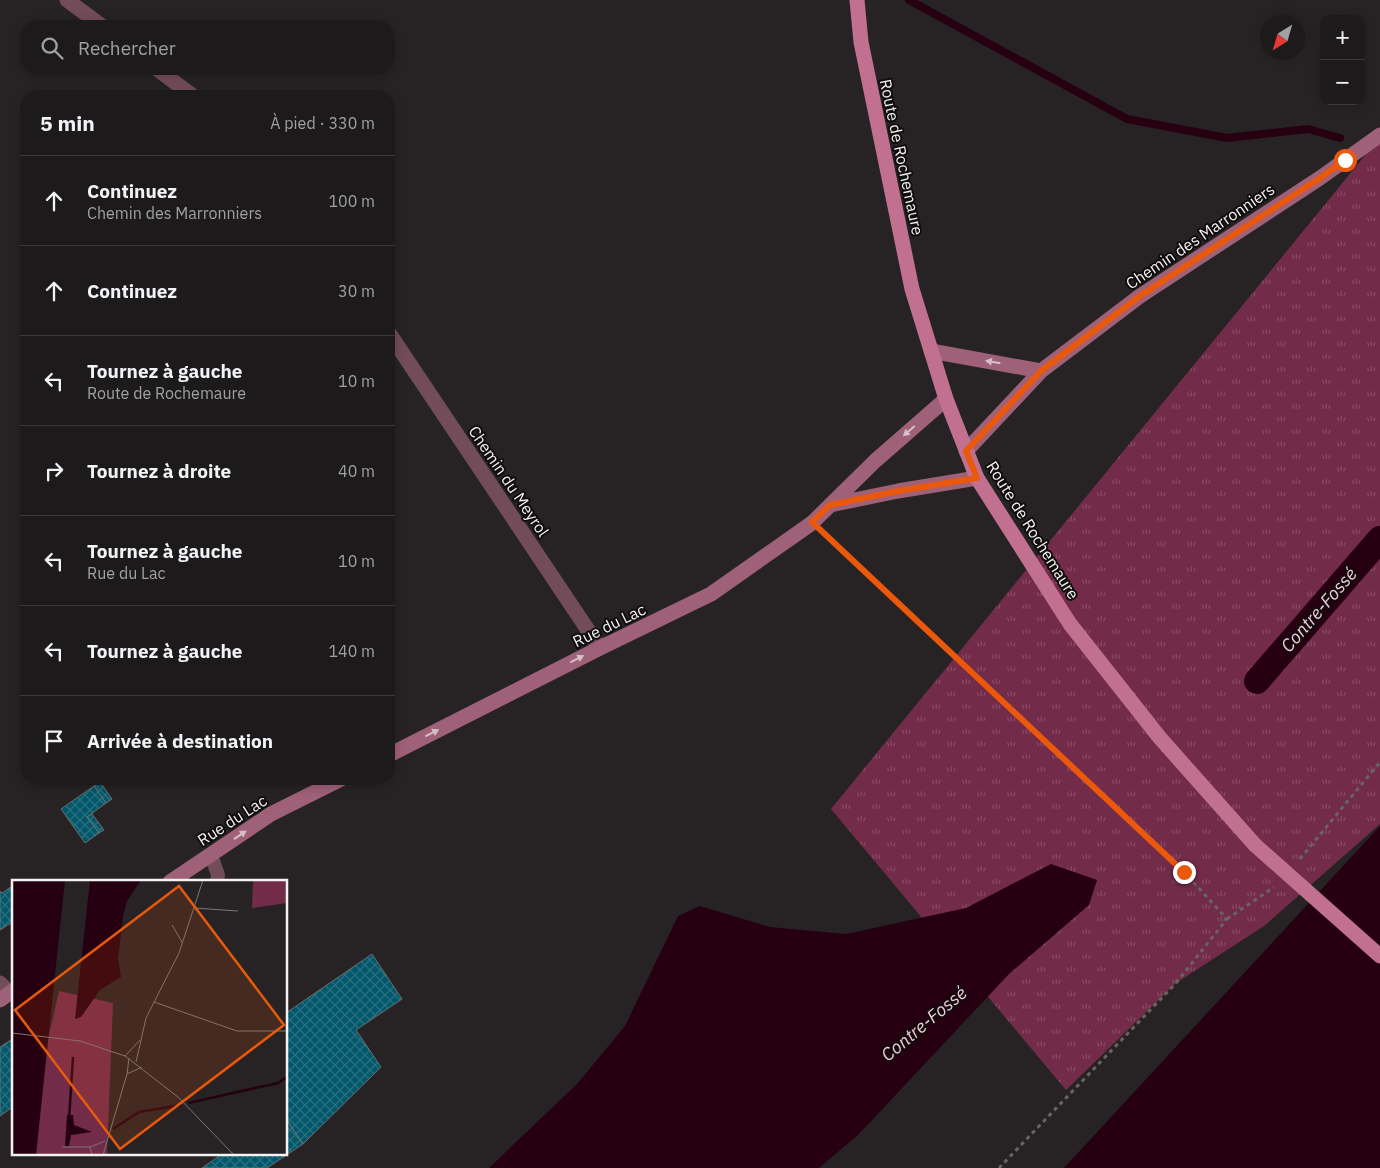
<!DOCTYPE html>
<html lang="fr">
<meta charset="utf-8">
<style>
body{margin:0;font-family:"IBM Plex Sans",sans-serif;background:#2a2728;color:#f1f3f6}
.controls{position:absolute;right:15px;top:15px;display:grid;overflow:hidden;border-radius:10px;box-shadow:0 2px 12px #0003}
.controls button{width:45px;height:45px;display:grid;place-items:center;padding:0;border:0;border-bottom:1px solid #3b383a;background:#1d1a1b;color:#f1f3f6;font:25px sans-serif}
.compass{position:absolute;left:1260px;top:15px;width:45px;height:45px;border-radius:50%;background:#1d1a1b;box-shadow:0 2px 12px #0003;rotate:217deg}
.stop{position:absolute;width:15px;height:15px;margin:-11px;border:4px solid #ea580c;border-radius:50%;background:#fff}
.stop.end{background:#ea580c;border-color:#fff;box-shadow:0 1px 5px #0008}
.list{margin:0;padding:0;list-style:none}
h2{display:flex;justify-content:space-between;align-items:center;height:65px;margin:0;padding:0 20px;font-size:21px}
h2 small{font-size:16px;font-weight:400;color:#a0a1a3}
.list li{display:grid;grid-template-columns:32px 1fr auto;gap:15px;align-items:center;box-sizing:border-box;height:90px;padding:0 20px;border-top:1px solid #3b383a}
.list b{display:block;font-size:19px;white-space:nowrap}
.list p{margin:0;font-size:16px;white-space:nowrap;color:#a0a1a3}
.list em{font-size:16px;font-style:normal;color:#a0a1a3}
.icon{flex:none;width:28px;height:28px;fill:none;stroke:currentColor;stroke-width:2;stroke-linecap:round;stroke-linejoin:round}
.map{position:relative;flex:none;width:1380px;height:1168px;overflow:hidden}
.search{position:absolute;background:#1d1a1b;box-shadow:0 2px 12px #0003;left:20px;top:20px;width:375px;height:55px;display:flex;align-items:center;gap:12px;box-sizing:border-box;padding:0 18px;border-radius:20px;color:#a0a1a3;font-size:19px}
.panel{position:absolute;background:#1d1a1b;box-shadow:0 2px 12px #0003;left:20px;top:90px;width:375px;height:695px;border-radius:20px}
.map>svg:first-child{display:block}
.grass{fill:url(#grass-tufts)}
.water{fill:#260010}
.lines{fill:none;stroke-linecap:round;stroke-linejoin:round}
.stream{stroke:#260010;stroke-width:8}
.canal{stroke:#260010;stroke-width:26}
.building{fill:url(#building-cross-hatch);stroke:#696e70}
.path{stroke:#686465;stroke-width:3;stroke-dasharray:4 4;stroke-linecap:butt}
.lane{stroke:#734c5a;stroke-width:14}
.street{stroke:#734c5a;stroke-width:15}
.secondary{stroke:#9f6178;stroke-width:15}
.primary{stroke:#c1718f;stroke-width:15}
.primary-bridge{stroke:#c1718f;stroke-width:15}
.oneway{fill:#d7bfc7}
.route{stroke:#ea580c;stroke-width:6}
.labels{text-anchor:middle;stroke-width:4;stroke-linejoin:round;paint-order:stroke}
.street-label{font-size:16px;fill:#f5f2f2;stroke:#0f0d0d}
.water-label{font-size:18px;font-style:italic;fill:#fac7d8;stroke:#0f0d0d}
.inset-river{fill:none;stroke:#260010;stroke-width:2.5}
.inset-road{fill:none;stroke:#797676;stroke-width:1}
.view{fill:#e8590c;fill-opacity:0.15;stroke:#e8590c;stroke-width:2.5}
.inset-edge{fill:none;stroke:#f5f2f2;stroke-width:2.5}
</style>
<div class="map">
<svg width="1380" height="1168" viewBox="0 0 1380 1168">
<defs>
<pattern id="grass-tufts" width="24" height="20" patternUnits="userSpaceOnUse" patternTransform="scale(1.25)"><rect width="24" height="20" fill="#732b4a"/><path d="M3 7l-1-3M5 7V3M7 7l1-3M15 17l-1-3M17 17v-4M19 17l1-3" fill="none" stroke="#884a65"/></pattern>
<pattern id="building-cross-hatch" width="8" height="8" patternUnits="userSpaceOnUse" patternTransform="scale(1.25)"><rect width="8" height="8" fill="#03576a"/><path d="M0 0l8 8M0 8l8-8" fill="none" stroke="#287080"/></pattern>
</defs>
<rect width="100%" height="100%" fill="#272324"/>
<path class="grass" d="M1380,137V824L1264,926L1176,983L1066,1090L831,809Z"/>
<path class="water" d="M1380,826V1168H1064Z
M1051,864L1097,880L1089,905L1009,974L858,1135L819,1168H489L577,1084L625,1026L678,916L700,906L770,927L846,934L966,908Z"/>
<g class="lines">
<path class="stream" d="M909,0L1127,119L1227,138L1308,129L1340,138"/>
<path class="canal" d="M1257,681L1380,539"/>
</g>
<path class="building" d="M100,782L112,799L106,803L94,786Z
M94,786L106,803L87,817L99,833L85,843L61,809Z
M92,814L104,830L99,833L87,817Z
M14,885V921L0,930V891L2,893Z
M372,954L402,999L356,1030L381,1067L303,1144L286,1119V1013Z
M14,1038V1106L0,1116V1047Z
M286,1119L303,1144L267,1168H202L222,1154H286Z"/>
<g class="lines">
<path class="path" d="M827,536L1184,872L1227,919L1176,983L999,1168
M1300,859L1380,762
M1227,919L1274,887"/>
<path class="lane" d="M211,855L218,875L217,882"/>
<path class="street" d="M67,0L102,26
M157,69L193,96
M389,333L600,648
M0,983L10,993"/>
<path class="secondary" d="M931,351L1041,371
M966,451L1041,371L1140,296L1320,178L1380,135
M830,505L898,491L977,478
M389,755L600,648L711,594L812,523L875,461L946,399
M170,882L271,814L341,779
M0,1000L14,990"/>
<path class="primary" d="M857,0L861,42L912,289L946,399L977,478L1070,624L1160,738L1255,845"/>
<path class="primary-bridge" d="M1255,845L1380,956"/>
</g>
<defs><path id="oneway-solid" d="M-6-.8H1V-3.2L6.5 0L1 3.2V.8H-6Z" transform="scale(1.25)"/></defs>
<g class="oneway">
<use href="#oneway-solid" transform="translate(993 362) rotate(-170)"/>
<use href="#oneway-solid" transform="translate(909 431) rotate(139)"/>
<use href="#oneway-solid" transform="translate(577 659) rotate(-27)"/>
<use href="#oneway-solid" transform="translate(432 733) rotate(-27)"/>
<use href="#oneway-solid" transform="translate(240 835) rotate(-34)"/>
</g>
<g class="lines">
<path class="route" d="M1184,872L812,522L830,505L898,491L977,478L966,451L1041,371L1140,296L1320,178L1345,160"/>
</g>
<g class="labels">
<g class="street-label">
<text transform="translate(902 157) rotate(78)" y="6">Route de Rochemaure</text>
<text transform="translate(1200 236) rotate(-34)" y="6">Chemin des Marronniers</text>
<text transform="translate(509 481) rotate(56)" y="6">Chemin du Meyrol</text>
<text transform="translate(1033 530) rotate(58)" y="6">Route de Rochemaure</text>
<text transform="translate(609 625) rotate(-26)" y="6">Rue du Lac</text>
<text transform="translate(232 820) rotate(-33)" y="6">Rue du Lac</text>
</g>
<g class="water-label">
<text transform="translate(1319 610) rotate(-49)" y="6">Contre-Fossé</text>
<text transform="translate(924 1024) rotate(-40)" y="6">Contre-Fossé</text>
</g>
</g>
<g transform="translate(12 880)">
<rect width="275" height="275" fill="#272324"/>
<path d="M47,111L101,123L95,275H24L33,173Z" fill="#732b4a"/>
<path d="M241,0H275V23L240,28Z" fill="#732b4a"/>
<path d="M0,0H53L24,275H0ZM78,0H129L115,21L111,36L106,79L109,97L88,110L69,137L63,139ZM55,235H61L62,245L80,252L59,255L57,266H53Z" fill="#260010"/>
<path class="inset-river" d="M176,223L266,203L275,197M57,239L61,177M101,249L127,232L169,225"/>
<path class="inset-road" d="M182,28L226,31M160,45L170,62M142,122L225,151H275M0,153L68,161L113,176L166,217L222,275M113,176L128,160M124,182L134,138L167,73L191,0M115,194L130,187M50,267H78M80,275L78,267L93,261M91,275L115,194L117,178"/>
<path class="view" d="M167,6L272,145L108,269L3,130Z"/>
<rect width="275" height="275" class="inset-edge"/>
</g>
</svg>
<div class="controls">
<button>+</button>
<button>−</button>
</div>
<svg class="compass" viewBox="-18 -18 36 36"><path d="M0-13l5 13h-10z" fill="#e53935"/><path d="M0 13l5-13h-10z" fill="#a0a1a3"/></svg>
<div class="stop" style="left:1345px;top:160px"></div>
<div class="stop end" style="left:1184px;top:872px"></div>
<div class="search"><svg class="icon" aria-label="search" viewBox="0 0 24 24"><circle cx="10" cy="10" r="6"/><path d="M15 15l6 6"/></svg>Rechercher</div>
<section class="panel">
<h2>5 min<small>À pied · 330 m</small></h2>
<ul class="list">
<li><svg class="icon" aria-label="ahead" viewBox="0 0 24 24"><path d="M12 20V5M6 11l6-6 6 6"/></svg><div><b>Continuez</b><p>Chemin des Marronniers</p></div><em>100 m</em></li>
<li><svg class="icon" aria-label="ahead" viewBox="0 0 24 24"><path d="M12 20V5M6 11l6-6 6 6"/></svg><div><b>Continuez</b></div><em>30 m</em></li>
<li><svg class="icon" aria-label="left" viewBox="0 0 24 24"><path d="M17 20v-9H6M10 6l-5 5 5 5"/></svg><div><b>Tournez à gauche</b><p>Route de Rochemaure</p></div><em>10 m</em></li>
<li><svg class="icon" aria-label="right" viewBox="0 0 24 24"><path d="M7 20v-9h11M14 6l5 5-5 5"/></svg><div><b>Tournez à droite</b></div><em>40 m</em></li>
<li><svg class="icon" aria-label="left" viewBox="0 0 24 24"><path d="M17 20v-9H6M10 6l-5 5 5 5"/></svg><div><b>Tournez à gauche</b><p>Rue du Lac</p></div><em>10 m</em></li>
<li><svg class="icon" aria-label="left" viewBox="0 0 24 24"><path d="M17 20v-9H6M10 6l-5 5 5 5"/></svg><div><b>Tournez à gauche</b></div><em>140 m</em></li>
<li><svg class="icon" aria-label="arrive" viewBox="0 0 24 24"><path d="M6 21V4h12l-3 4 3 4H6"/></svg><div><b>Arrivée à destination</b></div></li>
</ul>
</section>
</div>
